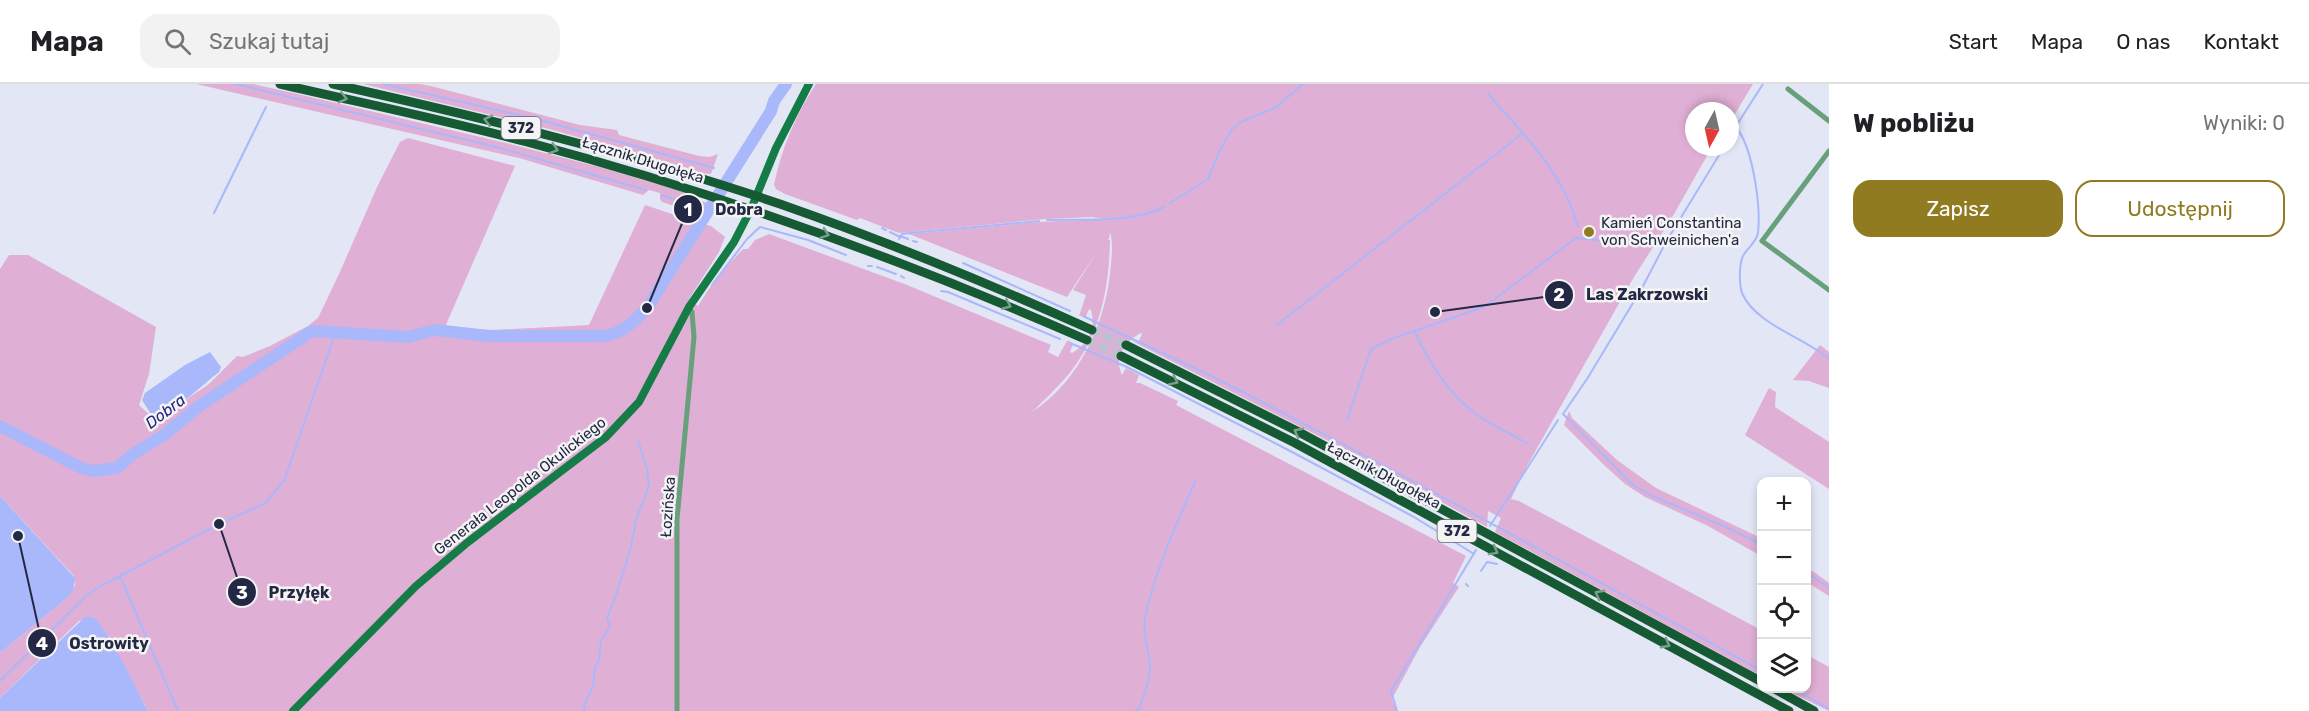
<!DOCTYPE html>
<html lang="pl">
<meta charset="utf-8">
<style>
body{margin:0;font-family:Rubik,sans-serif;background:#f2f2f2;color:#202124}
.controls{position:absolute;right:18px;bottom:18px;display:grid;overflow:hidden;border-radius:12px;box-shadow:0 3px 9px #0003}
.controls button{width:54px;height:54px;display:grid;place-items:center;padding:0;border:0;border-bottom:2px solid #e0e0e0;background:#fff;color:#202124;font:30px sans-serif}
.compass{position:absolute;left:1685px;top:18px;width:54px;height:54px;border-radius:50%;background:#fff;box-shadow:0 3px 9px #0003;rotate:188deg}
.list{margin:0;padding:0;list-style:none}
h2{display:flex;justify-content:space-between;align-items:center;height:78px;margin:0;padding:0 24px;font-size:26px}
h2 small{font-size:20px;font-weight:400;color:#757577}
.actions{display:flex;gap:12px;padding:18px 24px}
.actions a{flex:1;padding:14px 0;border:2px solid #917b21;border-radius:18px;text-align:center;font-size:21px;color:#917b21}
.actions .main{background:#917b21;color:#fff}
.icon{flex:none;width:33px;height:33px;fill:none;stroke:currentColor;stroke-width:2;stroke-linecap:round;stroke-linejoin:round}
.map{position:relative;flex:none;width:1829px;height:627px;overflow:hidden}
header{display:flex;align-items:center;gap:36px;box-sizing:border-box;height:84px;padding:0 30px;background:#fff;border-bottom:2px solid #e0e0e0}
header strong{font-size:28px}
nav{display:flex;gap:33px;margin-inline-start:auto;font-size:21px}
.search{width:420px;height:54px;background:#f2f2f2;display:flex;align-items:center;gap:15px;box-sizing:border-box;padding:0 21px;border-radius:18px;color:#757577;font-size:22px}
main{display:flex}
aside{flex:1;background:#fff}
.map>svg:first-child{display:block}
.green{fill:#e0afd5;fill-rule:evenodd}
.water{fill:#a9b8fa}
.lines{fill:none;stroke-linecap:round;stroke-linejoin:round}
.stream{stroke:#a9b8fa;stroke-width:2}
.river{stroke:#a9b8fa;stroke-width:12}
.primary-tunnel{stroke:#bcc0d2;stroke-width:9;stroke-dasharray:9 4.5;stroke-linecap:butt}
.street{stroke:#68a07b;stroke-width:5}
.secondary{stroke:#157c47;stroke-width:8}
.primary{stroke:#165a34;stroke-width:9}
.oneway{stroke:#7a9f8a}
.poi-dot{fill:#917b21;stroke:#f4f4f4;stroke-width:2}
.labels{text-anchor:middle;stroke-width:5;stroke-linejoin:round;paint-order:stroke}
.shield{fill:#f4f4f4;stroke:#626579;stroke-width:1.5}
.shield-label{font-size:14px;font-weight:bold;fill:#232844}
.street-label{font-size:15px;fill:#232844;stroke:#f4f4f4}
.poi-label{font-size:15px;fill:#232844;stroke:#f4f4f4;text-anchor:start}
.water-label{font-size:16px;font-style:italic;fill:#252783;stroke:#f4f4f4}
.leader{fill:none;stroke:#232844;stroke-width:2}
.callout-dot{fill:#232844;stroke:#f4f4f4;stroke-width:2}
.mark-label{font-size:18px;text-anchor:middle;font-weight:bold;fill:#fff}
.callout-label{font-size:16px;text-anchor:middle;font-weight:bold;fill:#232844;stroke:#f4f4f4;stroke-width:5;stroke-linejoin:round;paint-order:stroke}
</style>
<header>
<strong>Mapa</strong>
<div class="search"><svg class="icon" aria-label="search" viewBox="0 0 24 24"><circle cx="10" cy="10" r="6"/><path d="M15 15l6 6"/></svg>Szukaj tutaj</div>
<nav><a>Start</a><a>Mapa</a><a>O nas</a><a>Kontakt</a></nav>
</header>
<main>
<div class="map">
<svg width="1829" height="627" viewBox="0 0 1829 627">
<rect width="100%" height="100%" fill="#e2e6f5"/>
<path class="green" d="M196,0H253L302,11L510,60L603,84L697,112L694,121L701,117L711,120L700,139L711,142L725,153L719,168L689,215L698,222L716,194L743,165H748L755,156L769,150L907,201L1051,261L1048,268L1058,273L1067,257H1070L1069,260H1073L1070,268L1072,269C1089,259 1096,246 1091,226L1089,225L1086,232H1079L1086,211L1073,206L1098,166L1067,213L909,150L1039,138L1104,135L1093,133L1046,135L899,149L860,134L857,136L785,110L776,105L774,101C781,66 796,30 816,0H1753L1730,38V27H1694V63H1712L1674,130L1634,193L1528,380L1511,415L1519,417L1761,546V592L1495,448L1501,434L1488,427L1487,443L1354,370L1132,257L1138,259L1142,250L1141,249C1125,257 1113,273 1122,291L1126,284L1139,291L1136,299H1140L1178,317L1176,321L1466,472L1453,499L1459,503L1420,563L1392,615L1397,627H148L125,583L80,536L0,614V569L68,513L75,501L74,492L0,412V185L9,171H28L156,243L149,290L139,321L151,332L159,334L209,300L237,272L243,273L270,262L308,242L318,234L339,190L378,101L400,58L408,54L515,82L445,243L492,246L589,241L645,121L687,135L690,127L662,118L660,115V109L649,106L643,111L519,74ZM1110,148C1113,158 1112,170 1111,180C1107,236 1081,296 1032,328C1044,316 1057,304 1068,291C1100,252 1109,205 1110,156L1106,155H1109Z
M363,0H419L431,2L580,41L617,46L619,51L699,72L710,73L718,70L711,90L701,89L553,46Z
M1820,261L1829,268V304L1809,297L1793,296Z
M1769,304L1776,308L1775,323L1829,358V405L1745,351Z
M1569,327L1572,334L1617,376L1656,404L1761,454V472L1708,442L1645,413L1625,400L1604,381L1564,341Z
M1807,483L1829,499V512L1807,498Z
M1807,571L1829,583V627L1784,605L1806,604Z"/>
<path class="water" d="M210,268L221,283L219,288C202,301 173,331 152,332L142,316L145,309L185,281Z
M0,412L75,494L73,507L68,513L0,569Z
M85,533C88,533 90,532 94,534C105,540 140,611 148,627H0V614Z"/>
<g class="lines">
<path class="stream" d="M235,0L500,64L646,106
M383,0L536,35L714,84
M1488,10C1524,51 1564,89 1578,143
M1736,43C1753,64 1761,122 1758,149C1756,159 1747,164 1743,172C1739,180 1739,200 1742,209C1755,240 1805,254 1829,275
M1731,50L1763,0
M1724,63L1666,158L1642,204L1587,295L1563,330L1633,401L1654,413L1726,443L1762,461
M662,111L689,120V124
M1170,119L1208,95L1219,68L1232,45L1243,37L1275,24L1303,0
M214,129L266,23
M1047,136C1081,135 1134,139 1164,123
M882,144L886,146
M890,148L900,153
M900,152L908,155
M899,155L902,150L910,149L1039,137
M913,157L917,158
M963,179L1070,227
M868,182H872
M877,183L896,190
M901,192L904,194
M712,201L747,155L760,143L808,156L846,171
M941,207L948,208L1060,255
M1083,232C1131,255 1180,276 1227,300C1407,392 1584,490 1762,587
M1278,240L1523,49
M1415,248C1428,276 1447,307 1472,327C1488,340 1510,349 1528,360
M1070,259L1127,283L1294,369L1414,433L1474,470
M1347,336L1371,265L1391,255L1484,223L1576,154L1653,161
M1490,442L1558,336
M1481,487L1487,478L1497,480
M1806,488L1829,504
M1466,500L1468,502
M0,597L86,512L102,501L119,493
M1792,604L1829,625
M178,627L120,492L219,440L264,420L284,397L335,250
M585,627L584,621L593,602L595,583L599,576L601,557L610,542L607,534L615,514L629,470L637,433L649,402L647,385L638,356
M1135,627L1139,625C1143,612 1150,598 1150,585C1150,568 1142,552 1145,534C1154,489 1177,438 1196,396
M1397,627L1391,607L1476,466"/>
<path class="river" d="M0,342L81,384L94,387L117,384L133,370L164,351L198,323L312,247L408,253L435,246L488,252H604C624,249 633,238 647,224L771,27L774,17L786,0"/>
<path class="primary-tunnel" d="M1092,246L1126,261
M1087,256L1121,272"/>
<path class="street" d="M1788,5L1829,37
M1829,67L1762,157L1829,206
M677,627V435L694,253L692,228L689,223"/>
<path class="secondary" d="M293,627L416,502L468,458L606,353L639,318L689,223L734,158L751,125L776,64L809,0"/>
<path class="primary" d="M280,0C362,19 445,36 527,58C719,109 905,176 1087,256
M333,0C484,34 634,70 780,120C886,157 990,200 1092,246
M1126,261L1297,347L1762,598
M1121,272L1295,359L1789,627
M1773,604L1814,627"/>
</g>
<defs><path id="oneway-chevron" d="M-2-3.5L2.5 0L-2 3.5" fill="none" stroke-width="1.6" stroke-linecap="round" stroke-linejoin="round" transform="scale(1.5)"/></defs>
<g class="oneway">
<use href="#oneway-chevron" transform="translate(343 14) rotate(13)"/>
<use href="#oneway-chevron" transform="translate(488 36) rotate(-166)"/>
<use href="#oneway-chevron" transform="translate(554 65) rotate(16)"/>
<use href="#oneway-chevron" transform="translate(825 150) rotate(19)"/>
<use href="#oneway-chevron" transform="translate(1007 221) rotate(23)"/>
<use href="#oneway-chevron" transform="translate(1174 297) rotate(26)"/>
<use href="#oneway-chevron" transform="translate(1298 348) rotate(-152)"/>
<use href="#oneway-chevron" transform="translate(1494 467) rotate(29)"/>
<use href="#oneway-chevron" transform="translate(1599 510) rotate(-152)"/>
<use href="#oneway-chevron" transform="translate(1666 560) rotate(28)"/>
</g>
<circle class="poi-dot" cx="1589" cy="148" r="6"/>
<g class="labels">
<g class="shield">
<rect x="501.5" y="33" width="39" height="22" rx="4.5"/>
<rect x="1437.5" y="436" width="39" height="22" rx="4.5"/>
</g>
<g class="shield-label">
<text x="521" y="49">372</text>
<text x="1457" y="452">372</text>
</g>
<g class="street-label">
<text transform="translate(643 76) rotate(17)" y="5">Łącznik Długołęka</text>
<text transform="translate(1384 391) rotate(28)" y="5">Łącznik Długołęka</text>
<text transform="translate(520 402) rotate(-38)" y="5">Generała Leopolda Okulickiego</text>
<text transform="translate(668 423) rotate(-86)" y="5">Łozińska</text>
</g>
<g class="poi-label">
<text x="1601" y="144">Kamień Constantina<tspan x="1601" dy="17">von Schweinichen'a</tspan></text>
</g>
<g class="water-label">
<text transform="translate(165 327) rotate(-37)" y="6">Dobra</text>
</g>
</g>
<path class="leader" d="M647 224L688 125M1435 228L1559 211M219 440L242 508M18 452L42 559"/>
<g class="callout-dot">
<circle cx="647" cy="224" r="6"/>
<circle cx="1435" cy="228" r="6"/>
<circle cx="219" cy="440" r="6"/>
<circle cx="18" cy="452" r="6"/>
<circle cx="688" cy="125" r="15"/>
<circle cx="1559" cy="211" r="15"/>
<circle cx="242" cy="508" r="15"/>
<circle cx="42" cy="559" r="15"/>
</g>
<g class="mark-label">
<text x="688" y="132">1</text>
<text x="1559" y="217">2</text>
<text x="242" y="515">3</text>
<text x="42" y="566">4</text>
</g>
<g class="callout-label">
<text x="739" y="131">Dobra</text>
<text x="1647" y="216">Las Zakrzowski</text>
<text x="299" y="514">Przyłęk</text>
<text x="109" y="565">Ostrowity</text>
</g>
</svg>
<div class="controls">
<button>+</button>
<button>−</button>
<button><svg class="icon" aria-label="locate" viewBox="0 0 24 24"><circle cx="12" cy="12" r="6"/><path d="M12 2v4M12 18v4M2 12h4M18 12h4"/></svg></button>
<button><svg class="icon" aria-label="layers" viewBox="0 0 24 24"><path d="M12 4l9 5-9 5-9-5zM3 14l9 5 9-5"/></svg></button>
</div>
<svg class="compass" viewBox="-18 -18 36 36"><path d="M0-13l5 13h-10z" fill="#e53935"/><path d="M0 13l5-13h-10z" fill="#757577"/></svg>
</div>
<aside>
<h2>W pobliżu<small>Wyniki: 0</small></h2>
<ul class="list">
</ul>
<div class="actions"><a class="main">Zapisz</a><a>Udostępnij</a></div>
</aside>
</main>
